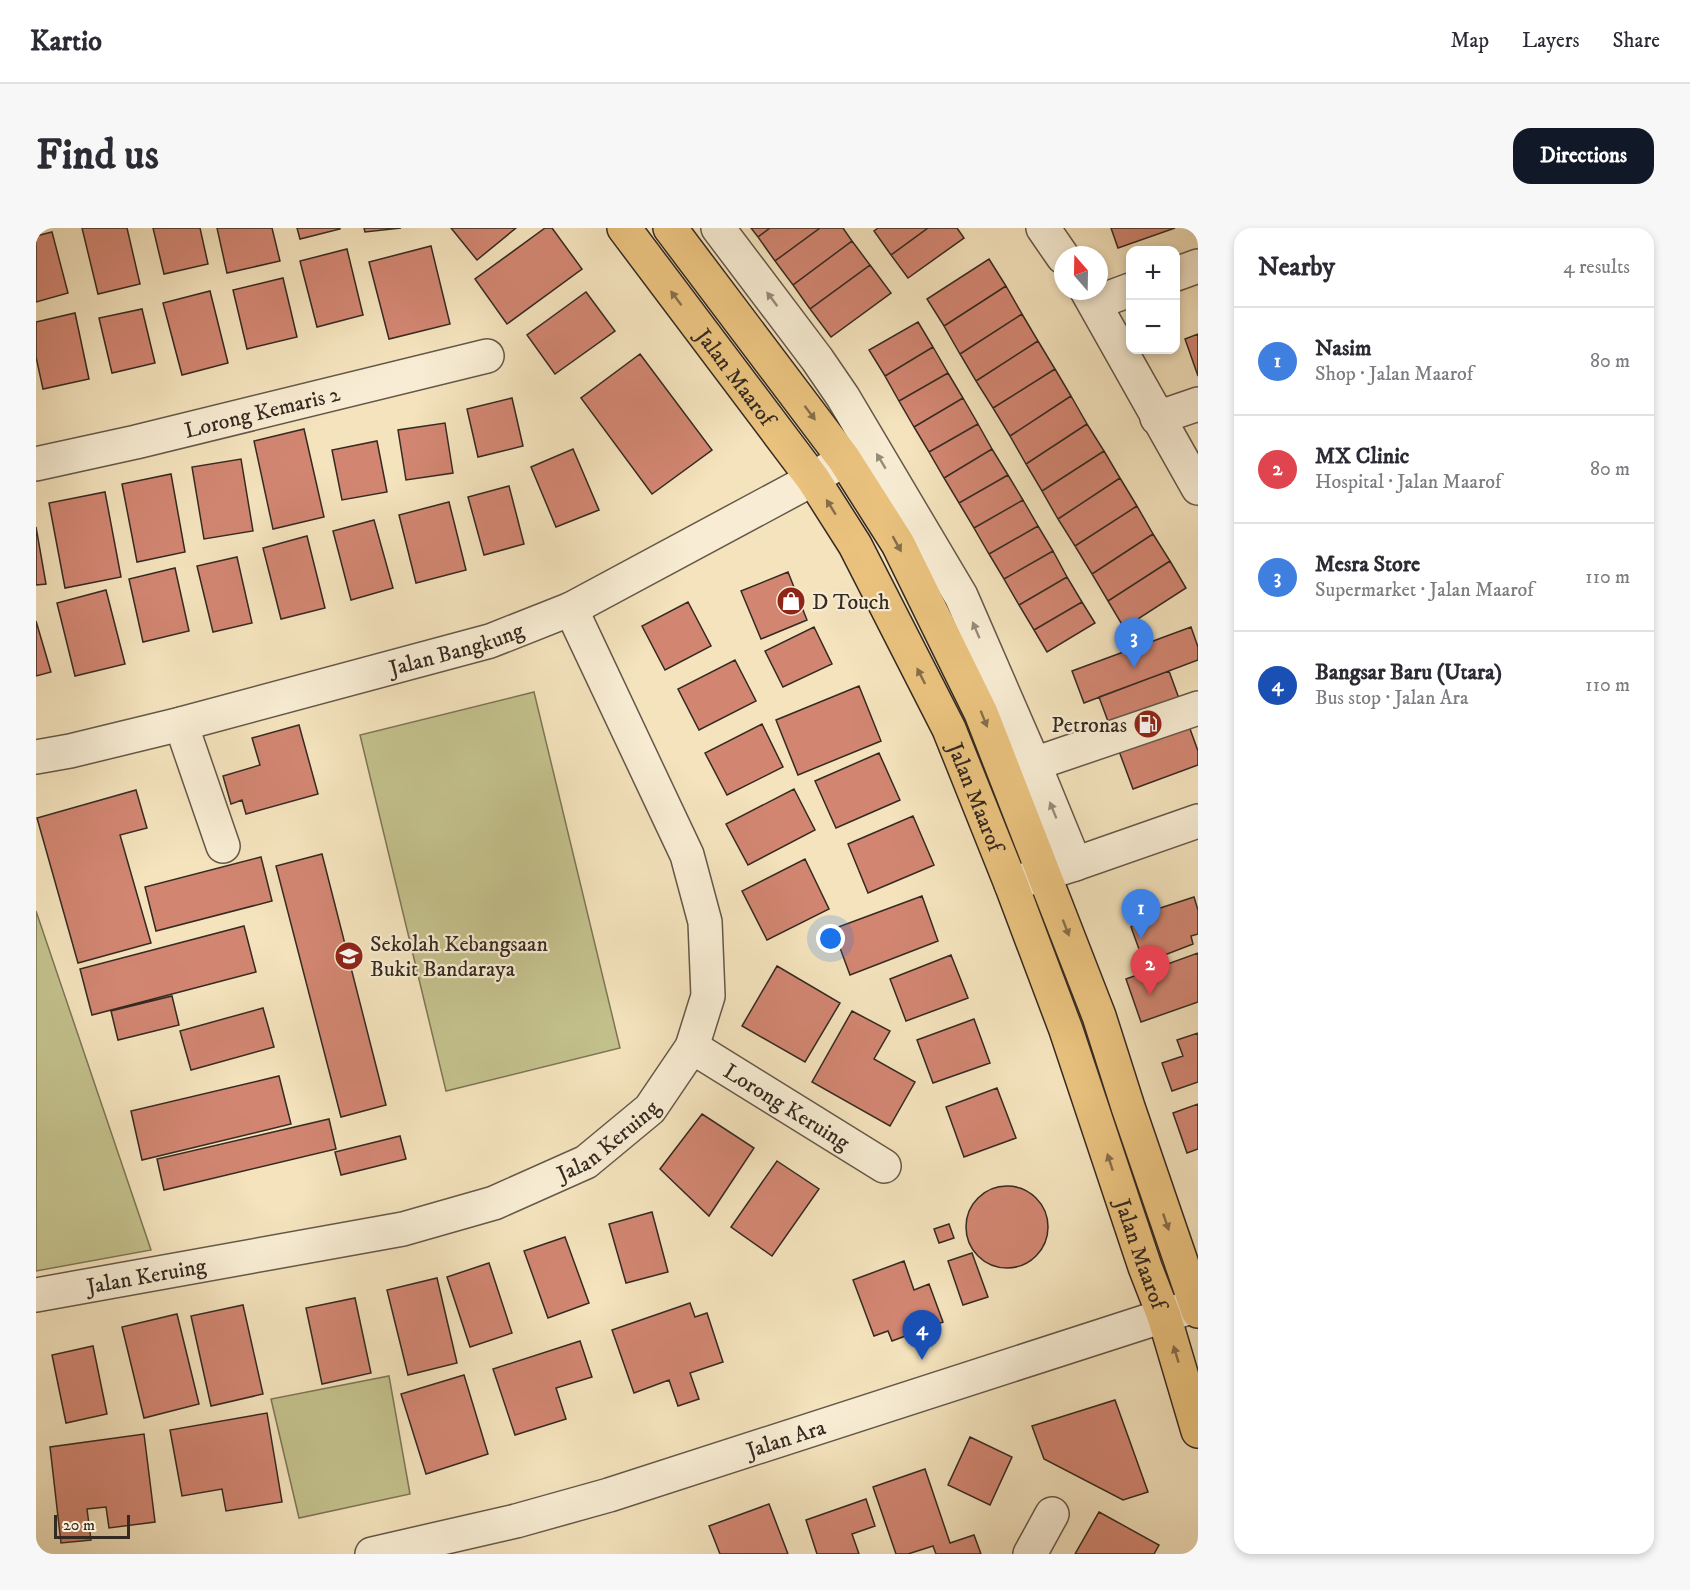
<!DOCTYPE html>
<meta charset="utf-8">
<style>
body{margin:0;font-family:"IM FELL DW Pica",serif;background:#f7f7f7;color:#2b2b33}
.controls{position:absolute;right:18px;top:18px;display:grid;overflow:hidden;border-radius:12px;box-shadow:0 3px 9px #0003}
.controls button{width:54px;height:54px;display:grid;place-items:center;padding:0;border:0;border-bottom:2px solid #e1e1e2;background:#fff;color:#2b2b33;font:30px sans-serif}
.compass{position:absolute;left:1018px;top:18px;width:54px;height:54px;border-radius:50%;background:#fff;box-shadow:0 3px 9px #0003;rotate:340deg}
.scale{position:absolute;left:18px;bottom:15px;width:76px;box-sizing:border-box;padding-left:6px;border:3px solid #352a21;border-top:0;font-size:16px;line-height:21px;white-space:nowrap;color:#352a21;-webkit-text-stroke:4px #f8edd4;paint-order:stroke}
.you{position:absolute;left:795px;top:711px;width:21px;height:21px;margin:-15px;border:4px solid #fff;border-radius:50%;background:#1a73e8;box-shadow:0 0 0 9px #1a73e833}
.badge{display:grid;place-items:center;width:39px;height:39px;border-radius:50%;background:#111827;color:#fff;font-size:20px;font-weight:700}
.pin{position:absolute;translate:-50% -50px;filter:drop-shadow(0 2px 3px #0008)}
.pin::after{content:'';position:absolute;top:32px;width:21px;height:18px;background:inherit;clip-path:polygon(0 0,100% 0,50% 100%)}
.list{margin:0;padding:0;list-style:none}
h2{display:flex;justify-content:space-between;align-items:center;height:78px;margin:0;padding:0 24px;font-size:26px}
h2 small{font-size:20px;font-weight:400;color:#7c7c81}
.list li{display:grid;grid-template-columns:39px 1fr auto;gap:18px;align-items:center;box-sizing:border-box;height:108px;padding:0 24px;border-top:2px solid #e1e1e2}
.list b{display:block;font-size:22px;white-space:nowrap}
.list p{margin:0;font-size:20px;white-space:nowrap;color:#7c7c81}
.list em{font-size:20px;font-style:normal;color:#7c7c81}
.map{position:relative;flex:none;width:1162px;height:1326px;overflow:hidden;border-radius:18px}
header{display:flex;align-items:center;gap:36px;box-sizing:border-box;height:84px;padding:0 30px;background:#fff;border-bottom:2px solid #e1e1e2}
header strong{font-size:28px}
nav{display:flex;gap:33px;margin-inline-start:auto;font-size:21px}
.intro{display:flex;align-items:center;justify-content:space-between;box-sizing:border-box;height:144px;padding:0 36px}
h1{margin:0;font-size:42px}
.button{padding:15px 27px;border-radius:18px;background:#111827;color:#fff;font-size:21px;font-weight:700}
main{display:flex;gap:36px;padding:0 36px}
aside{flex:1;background:#fff;border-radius:18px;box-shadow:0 3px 9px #0003}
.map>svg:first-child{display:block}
.green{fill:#c3c18c;stroke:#7c7656;stroke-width:1.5}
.building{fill:#d28672;stroke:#352a21;stroke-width:1.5}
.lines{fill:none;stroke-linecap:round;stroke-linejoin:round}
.minor-casing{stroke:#655848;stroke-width:36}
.major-casing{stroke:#352a21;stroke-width:36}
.minor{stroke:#f8edd4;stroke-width:33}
.major{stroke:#eac27e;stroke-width:33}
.oneway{fill:#866e4b}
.oneway2{fill:#968c7a}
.labels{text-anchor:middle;stroke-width:4.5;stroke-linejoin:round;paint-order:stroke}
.street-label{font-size:22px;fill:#352a21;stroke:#f8edd4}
.poi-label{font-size:22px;fill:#352a21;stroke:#f8edd4;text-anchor:start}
</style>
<header>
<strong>Kartio</strong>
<nav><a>Map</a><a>Layers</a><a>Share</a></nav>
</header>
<div class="intro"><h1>Find us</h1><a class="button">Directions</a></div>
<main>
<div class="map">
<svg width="1162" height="1326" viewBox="0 0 1162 1326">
<rect width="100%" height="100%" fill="#f4e3bd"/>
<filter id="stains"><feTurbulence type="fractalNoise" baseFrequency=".00333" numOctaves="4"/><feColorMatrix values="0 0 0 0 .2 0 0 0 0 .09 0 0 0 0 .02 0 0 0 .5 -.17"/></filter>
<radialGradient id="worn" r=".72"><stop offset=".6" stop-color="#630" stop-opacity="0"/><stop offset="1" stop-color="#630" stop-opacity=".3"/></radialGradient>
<path class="green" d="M498,464L584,820L410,863L324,507Z
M0,683L115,1022L0,1043Z
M353,1148L374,1266L263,1290L235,1171Z"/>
<path class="building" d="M46,0H91L104,56L62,66Z
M117,0H164L172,36L128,46Z
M181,0H236L244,33L191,45Z
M261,0H304V1L264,11Z
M328,0H365L329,4Z
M415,0H480L441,32Z
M509,0H516L546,41L471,96L439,51Z
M715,0H734L722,9Z
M734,0H784L739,33L722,9Z
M784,0H807L816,13L757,57L739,33Z
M842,0H892L855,27L838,3Z
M892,0H921L928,10L872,50L855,27Z
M1075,0H1139L1082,20Z
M16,4L32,65L0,74V8Z
M816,13L834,37L774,81L757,57Z
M395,18L414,96L353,111L333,34Z
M311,21L327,87L281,99L264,33Z
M953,31L970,58L908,98L891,71Z
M834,37L855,65L795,109L774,81Z
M247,50L261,109L211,121L197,62Z
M970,58L986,86L924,126L908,98Z
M174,63L192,135L146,147L127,75Z
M550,64L579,103L519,146L491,107Z
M106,81L119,135L76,145L63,90Z
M39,85L53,151L7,161L0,129V94Z
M986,86L1002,113L940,153L924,126Z
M882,94L897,119L849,148L833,122Z
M1162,106V148L1149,111Z
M1002,113L1019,141L957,180L940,153Z
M897,119L912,145L863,173L849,148Z
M604,126L676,222L616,266L545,170Z
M1019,141L1035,168L974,208L957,180Z
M912,145L927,170L878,199L863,173Z
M1035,168L1051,196L990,236L974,208Z
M476,170L487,218L442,229L431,181Z
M927,170L942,196L893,224L878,199Z
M409,195L417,245L370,252L362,202Z
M942,196L956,221L908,250L893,224Z
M1051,196L1068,223L1006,263L990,236Z
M268,201L288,289L237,301L218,213Z
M341,213L351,264L306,272L296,222Z
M537,221L563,282L520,299L495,239Z
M956,221L972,247L923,275L908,250Z
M1068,223L1084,250L1022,291L1006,263Z
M205,231L217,303L168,311L156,239Z
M135,246L149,324L101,334L86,256Z
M972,247L987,272L938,300L923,275Z
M1084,250L1101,278L1039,318L1022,291Z
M473,258L488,316L448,327L432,269Z
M69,264L85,349L29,360L13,275Z
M987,272L1002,298L953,326L938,300Z
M413,274L430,342L380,355L363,287Z
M1101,278L1117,306L1056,346L1039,318Z
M338,292L357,360L315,372L297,303Z
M1002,298L1017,323L968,351L953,326Z
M0,299L10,356L0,357Z
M1117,306L1134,333L1072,373L1056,346Z
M271,308L289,380L245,391L227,320Z
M1017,323L1031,349L983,377L968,351Z
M201,329L216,395L177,404L161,338Z
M1134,333L1150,360L1088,400L1072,373Z
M139,340L153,403L107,414L93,351Z
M752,344L771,392L725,411L705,363Z
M1031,349L1046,374L998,402L983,377Z
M70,362L89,436L39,448L21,375Z
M652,374L675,418L629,442L606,398Z
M1046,374L1059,395L1011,424L998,402Z
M0,393L15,444L0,448Z
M778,399L796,436L747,459L729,423Z
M1155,399L1162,419V432L1048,475L1036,443Z
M699,432L720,473L663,502L642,461Z
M1133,443L1162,523V537L1097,561L1063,469Z
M823,458L845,513L762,547L740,492Z
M726,496L747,539L691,567L669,525Z
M263,497L282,566L210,586L206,572L195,576L187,548L224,537L216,510Z
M843,525L864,572L800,600L779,553Z
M758,561L779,602L712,637L690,596Z
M100,562L111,600L84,607L115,715L42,735L1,590Z
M877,588L898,637L832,665L812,616Z
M286,626L350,877L305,889L240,638Z
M225,629L236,673L120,703L109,659Z
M769,631L793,681L731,712L706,663Z
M886,668L902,713L814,747L797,701Z
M1158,669L1162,682V706L1155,708L1157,716L1108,735L1095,699L1106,686Z
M208,698L220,744L56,787L44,741Z
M1162,725V774L1105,794L1090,751Z
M915,727L932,770L870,793L854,751Z
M741,738L804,775L769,834L706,798Z
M136,768L143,797L82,812L75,783Z
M227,780L238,819L155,842L144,803Z
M816,783L854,803L838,831L879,854L854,898L776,854Z
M938,791L954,835L897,855L881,812Z
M1162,805V854L1136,863L1126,835L1147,828L1141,812Z
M243,848L255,896L106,932L95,883Z
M961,860L980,910L928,929L910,879Z
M1162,876V921L1151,925L1137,885Z
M666,886L718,920L673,988L624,941Z
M293,891L300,921L128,962L121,931Z
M364,908L370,931L305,947L299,924Z
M741,933L783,961L736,1028L695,999Z
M930 999a41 41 0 1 1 82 0a41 41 0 1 1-82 0Z
M616,984L632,1044L590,1055L573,996Z
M913,996L918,1010L903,1015L898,1001Z
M529,1009L553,1075L512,1090L488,1023Z
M936,1025L952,1069L927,1077L912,1033Z
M868,1033L878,1062L893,1056L907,1094L856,1113L852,1103L838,1108L817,1052Z
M453,1035L476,1105L434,1119L411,1049Z
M401,1050L421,1135L372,1147L351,1062Z
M319,1070L335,1145L286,1156L270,1080Z
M654,1075L659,1089L671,1085L687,1134L654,1145L663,1171L642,1178L633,1152L598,1165L576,1102Z
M207,1077L227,1166L175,1178L155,1088Z
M141,1086L163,1176L108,1190L86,1099Z
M544,1113L556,1149L520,1160L530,1191L479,1207L457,1141Z
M57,1118L71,1186L30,1195L16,1127Z
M428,1147L452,1226L390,1246L365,1166Z
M1079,1172L1112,1264L1087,1272L1008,1231L996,1198Z
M231,1185L246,1274L190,1283L186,1261L146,1268L134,1202Z
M108,1206L119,1294L73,1300L70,1279L51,1281L55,1312L25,1315L14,1219Z
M934,1209L976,1229L954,1277L912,1257Z
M889,1241L914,1315L938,1307L945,1326H900L897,1318L872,1326H860L837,1259Z
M830,1271L839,1298L816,1306L823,1326H781L770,1292Z
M733,1276L752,1326H684L673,1298Z
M1063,1284L1123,1317L1118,1326H1039Z"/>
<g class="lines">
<g class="minor-casing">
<g id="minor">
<path d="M682,0L781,131L807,169L925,368L998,536L1039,636"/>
<path d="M1007,0L1027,29"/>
<path d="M1140,46L1162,38"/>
<path d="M1051,63L1162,260"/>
<path d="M1059,75L1094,62"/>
<path d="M1121,190L1162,176"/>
<path id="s1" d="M0,236L100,214L451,128"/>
<path d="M145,496L187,618"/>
<path id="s2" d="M0,529L34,523L145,496L454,413L535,381L777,251L808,231"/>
<path d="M998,536L1162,480"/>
<path d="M975,656L1039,636L1162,593"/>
<path id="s3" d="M656,819L848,938"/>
<path id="s4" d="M0,1067L367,1001L458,975L550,934L614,881L656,819L672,768L669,694L651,627L535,381"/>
<path id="s5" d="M336,1326L480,1293L573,1267L1155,1079"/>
<path d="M994,1326L1016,1286"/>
</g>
</g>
<g class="major-casing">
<g id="major">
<path id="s6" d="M588,0L777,251L819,317L913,501L975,656L1030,802L1109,1039L1128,1088L1162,1203"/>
<path d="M634,0L808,231L862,316L945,485L1063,788L1092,879L1162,1083"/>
</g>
</g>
<use href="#minor" class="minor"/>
<use href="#major" class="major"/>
</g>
<defs><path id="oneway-solid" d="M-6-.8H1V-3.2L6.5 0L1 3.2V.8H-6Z" transform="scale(1.5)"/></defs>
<g class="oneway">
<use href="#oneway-solid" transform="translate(640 70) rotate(-127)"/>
<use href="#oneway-solid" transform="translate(774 185) rotate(53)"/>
<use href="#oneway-solid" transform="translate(795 279) rotate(-122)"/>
<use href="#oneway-solid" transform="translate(861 316) rotate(61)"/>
<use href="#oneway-solid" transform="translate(885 448) rotate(-117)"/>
<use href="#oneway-solid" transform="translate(948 491) rotate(68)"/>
<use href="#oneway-solid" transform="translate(1030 700) rotate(69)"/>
<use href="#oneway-solid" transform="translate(1074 934) rotate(-108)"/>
<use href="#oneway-solid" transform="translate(1130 994) rotate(71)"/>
<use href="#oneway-solid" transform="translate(1140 1126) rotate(-107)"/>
</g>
<g class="oneway2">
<use href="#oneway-solid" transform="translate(736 71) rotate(-127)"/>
<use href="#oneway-solid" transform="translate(845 233) rotate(-121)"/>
<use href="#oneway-solid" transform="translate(940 402) rotate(-113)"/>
<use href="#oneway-solid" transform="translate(1017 582) rotate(-112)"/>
</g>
<defs>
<g id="shop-disc" transform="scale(1.5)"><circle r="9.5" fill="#8f2418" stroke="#f8edd4"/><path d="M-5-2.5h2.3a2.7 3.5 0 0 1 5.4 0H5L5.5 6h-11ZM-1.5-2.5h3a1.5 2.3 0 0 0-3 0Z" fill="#fff"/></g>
<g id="fuel-disc" transform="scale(1.5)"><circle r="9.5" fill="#8f2418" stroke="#f8edd4"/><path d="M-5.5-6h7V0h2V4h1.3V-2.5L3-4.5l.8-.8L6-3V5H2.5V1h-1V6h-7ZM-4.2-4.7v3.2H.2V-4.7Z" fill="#fff"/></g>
<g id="school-disc" transform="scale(1.5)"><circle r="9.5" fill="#8f2418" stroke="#f8edd4"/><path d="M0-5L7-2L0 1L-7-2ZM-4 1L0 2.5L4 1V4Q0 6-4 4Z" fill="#fff"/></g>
</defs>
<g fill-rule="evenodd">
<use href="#shop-disc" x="755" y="373"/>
<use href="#fuel-disc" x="1112" y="496"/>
<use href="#school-disc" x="313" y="728"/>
</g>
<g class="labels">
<g class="street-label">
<text dy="8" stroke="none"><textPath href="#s6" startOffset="186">Jalan Maarof</textPath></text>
<text dy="8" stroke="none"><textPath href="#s1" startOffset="232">Lorong Kemaris 2</textPath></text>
<text dy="8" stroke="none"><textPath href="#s2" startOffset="434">Jalan Bangkung</textPath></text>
<text dy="8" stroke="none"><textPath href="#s6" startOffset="672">Jalan Maarof</textPath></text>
<text dy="8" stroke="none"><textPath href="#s3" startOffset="112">Lorong Keruing</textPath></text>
<text dy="8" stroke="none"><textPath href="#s4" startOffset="598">Jalan Keruing</textPath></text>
<text dy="8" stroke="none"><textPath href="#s6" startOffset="1158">Jalan Maarof</textPath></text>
<text dy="8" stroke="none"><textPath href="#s4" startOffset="112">Jalan Keruing</textPath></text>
<text dy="8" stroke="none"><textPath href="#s5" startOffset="430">Jalan Ara</textPath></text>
</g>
<g class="poi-label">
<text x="776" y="381">D Touch</text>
<text x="1091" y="504" text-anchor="end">Petronas</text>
<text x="334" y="723">Sekolah Kebangsaan<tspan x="334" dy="25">Bukit Bandaraya</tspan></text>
</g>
</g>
<rect width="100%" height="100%" filter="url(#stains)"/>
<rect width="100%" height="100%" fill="url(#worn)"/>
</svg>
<div class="controls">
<button>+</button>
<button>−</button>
</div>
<svg class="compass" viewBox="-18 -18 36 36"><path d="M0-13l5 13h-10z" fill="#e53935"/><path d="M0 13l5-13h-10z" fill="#7c7c81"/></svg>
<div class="scale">20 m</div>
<div class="you"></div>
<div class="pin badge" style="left:1105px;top:711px;background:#3f7fe0">1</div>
<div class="pin badge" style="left:1114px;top:767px;background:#e0444e">2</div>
<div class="pin badge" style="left:1098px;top:440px;background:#3f7fe0">3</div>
<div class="pin badge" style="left:886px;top:1132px;background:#1a4fb4">4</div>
</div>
<aside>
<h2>Nearby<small>4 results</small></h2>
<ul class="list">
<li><span class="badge" style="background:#3f7fe0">1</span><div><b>Nasim</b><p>Shop · Jalan Maarof</p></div><em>80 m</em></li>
<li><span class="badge" style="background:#e0444e">2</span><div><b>MX Clinic</b><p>Hospital · Jalan Maarof</p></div><em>80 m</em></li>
<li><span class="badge" style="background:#3f7fe0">3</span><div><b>Mesra Store</b><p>Supermarket · Jalan Maarof</p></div><em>110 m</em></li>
<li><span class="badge" style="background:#1a4fb4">4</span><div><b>Bangsar Baru (Utara)</b><p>Bus stop · Jalan Ara</p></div><em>110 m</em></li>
</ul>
</aside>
</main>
